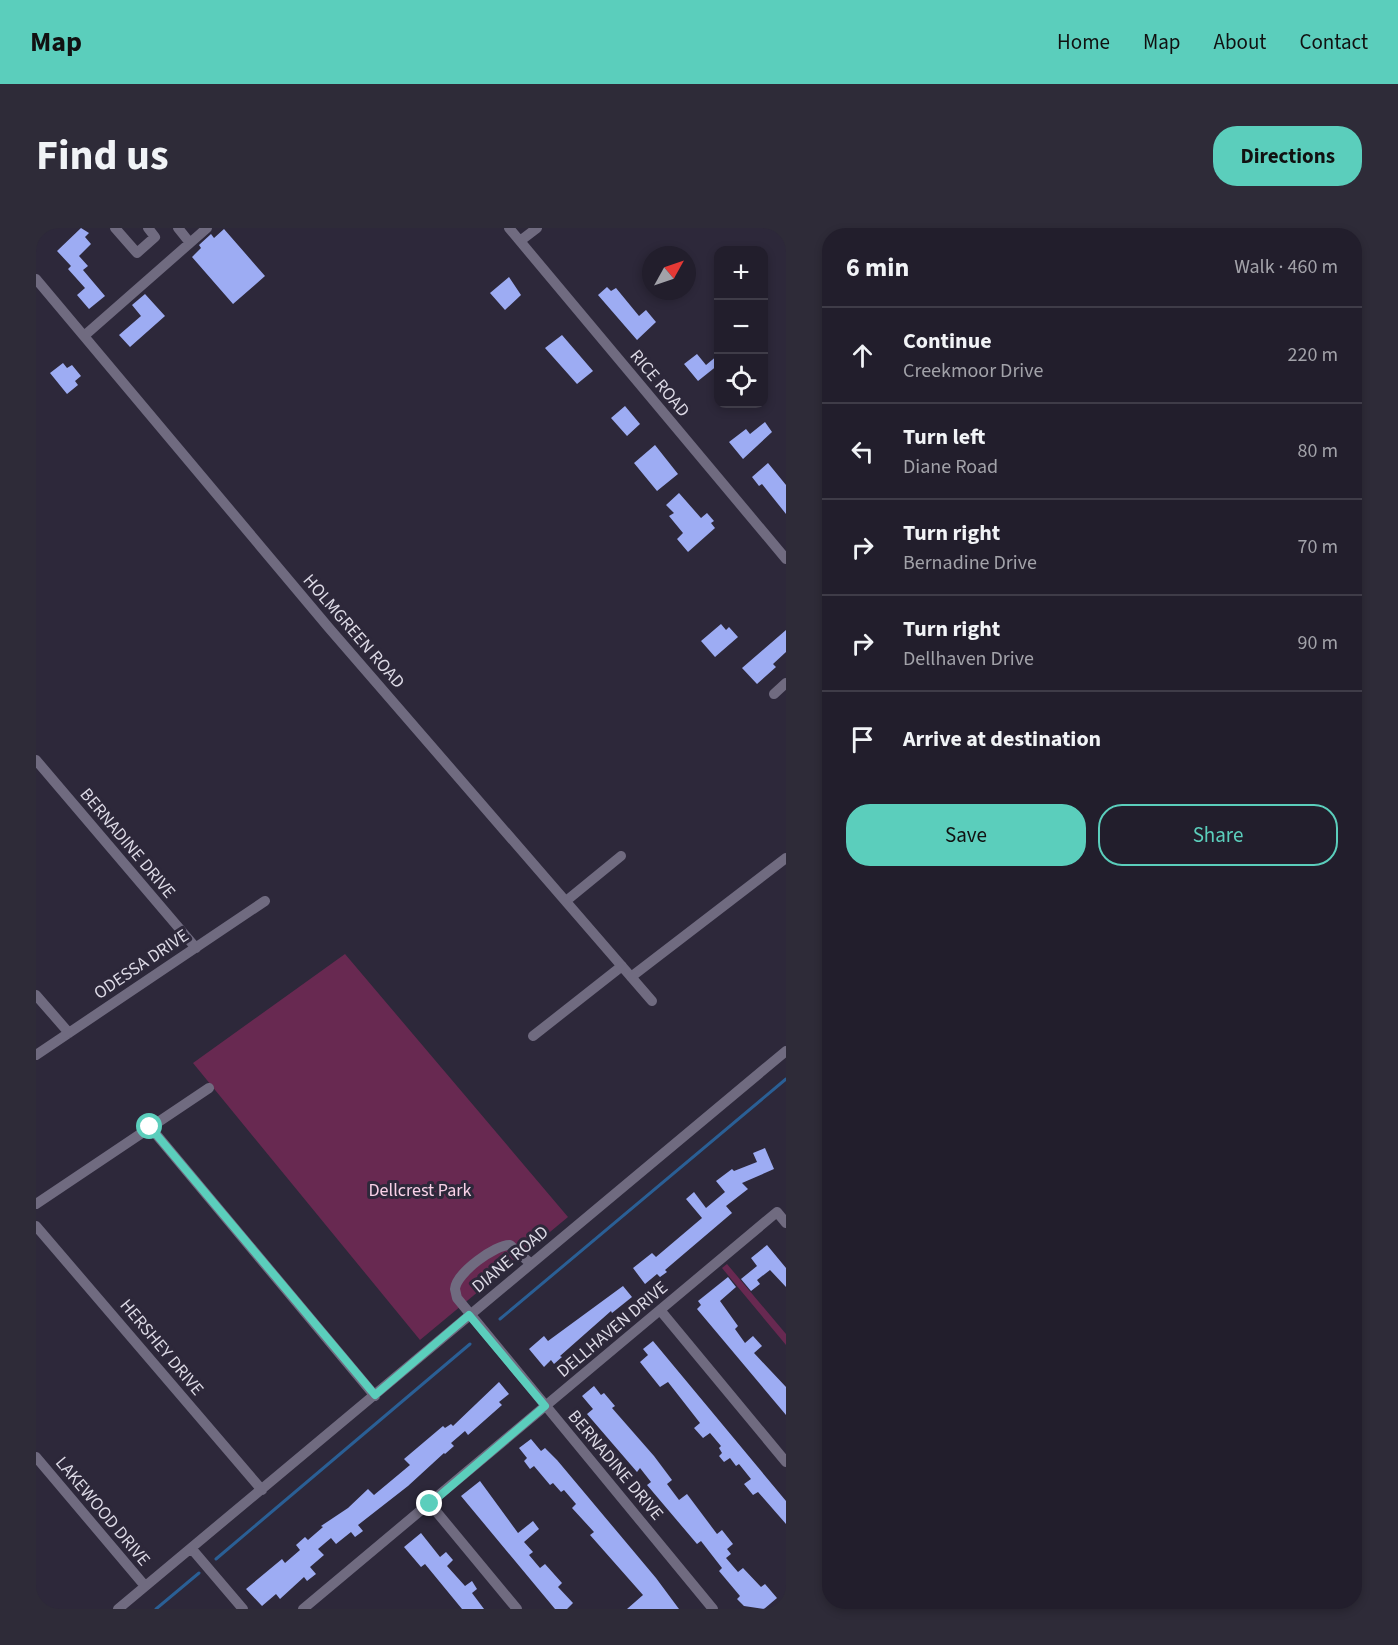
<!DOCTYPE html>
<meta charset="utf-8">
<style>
body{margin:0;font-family:"Source Sans 3",sans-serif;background:#2e2b38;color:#f1f3f6}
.controls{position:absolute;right:18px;top:18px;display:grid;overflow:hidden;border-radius:12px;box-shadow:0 3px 9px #0003}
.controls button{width:54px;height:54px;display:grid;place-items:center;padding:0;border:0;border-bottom:2px solid #3f3c48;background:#221e2c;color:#f1f3f6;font:30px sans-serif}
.compass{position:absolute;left:606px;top:18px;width:54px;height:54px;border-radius:50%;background:#221e2c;box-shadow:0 3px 9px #0003;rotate:50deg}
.stop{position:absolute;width:18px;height:18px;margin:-14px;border:4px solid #5bcebc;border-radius:50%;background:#fff}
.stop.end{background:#5bcebc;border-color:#fff;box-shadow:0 2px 6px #0008}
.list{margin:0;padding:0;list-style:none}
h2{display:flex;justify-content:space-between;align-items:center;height:78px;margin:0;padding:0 24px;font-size:26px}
h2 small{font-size:20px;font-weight:400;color:#a2a2a9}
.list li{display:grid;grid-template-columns:39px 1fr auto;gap:18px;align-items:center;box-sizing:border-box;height:96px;padding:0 24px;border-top:2px solid #3f3c48}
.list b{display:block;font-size:22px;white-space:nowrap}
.list p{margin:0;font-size:20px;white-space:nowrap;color:#a2a2a9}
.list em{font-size:20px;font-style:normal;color:#a2a2a9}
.actions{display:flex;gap:12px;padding:18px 24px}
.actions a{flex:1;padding:14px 0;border:2px solid #5bcebc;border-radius:24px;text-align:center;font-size:21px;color:#5bcebc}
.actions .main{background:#5bcebc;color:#111}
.icon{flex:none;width:33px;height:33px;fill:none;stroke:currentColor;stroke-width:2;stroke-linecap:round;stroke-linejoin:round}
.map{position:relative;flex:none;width:750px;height:1381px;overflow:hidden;border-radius:24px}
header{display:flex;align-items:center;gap:36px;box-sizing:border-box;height:84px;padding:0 30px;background:#5bcebc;color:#111}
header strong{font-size:28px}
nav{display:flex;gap:33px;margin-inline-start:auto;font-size:21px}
.intro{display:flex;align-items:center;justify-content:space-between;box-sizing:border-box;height:144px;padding:0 36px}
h1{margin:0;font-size:42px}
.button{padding:15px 27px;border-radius:24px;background:#5bcebc;color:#111;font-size:21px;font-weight:700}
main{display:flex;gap:36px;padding:0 36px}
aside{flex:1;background:#221e2c;border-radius:24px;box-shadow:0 3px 9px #0003}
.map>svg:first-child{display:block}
.green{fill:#682951}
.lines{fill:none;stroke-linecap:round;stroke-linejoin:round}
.stream{stroke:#2a5f95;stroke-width:3}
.building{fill:#9dacf3}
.minor{stroke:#706b80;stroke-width:10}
.route{stroke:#5bcebc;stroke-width:8}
.labels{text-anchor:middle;stroke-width:6;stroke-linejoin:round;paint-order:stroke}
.street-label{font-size:18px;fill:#dcd9e5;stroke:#2d283a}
.park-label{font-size:18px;fill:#f9d1e7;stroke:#2d283a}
</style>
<header>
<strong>Map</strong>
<nav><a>Home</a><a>Map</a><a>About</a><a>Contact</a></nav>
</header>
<div class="intro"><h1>Find us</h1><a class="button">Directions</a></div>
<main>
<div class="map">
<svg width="750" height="1381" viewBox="0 0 750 1381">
<rect width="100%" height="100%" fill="#2d283a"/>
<path class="green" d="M309,726L532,989L384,1112L157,835Z
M691,1036L750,1106V1117L686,1040Z"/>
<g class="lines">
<path class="stream" d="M464,1091L750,851
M180,1331L434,1116
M120,1381L163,1345"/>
</g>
<path class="building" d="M45,0L53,5L49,9L55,16L43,28L52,38L47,42L69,68L53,81L41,67L49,60L32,41L35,38L21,23Z
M188,1L229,48L197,76L156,29L165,20L163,17L175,6L178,10Z
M473,49L485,67L469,82L454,65Z
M571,59L575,63L580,60L603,88L610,82L620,94L601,112L562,67Z
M109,66L129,88L94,119L83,107L105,88L96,77Z
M526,107L557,143L541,156L509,120Z
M661,126L670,137L682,127V137L662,153L648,136Z
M27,135L31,140L36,137L45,148L39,153L42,157L31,166L14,145Z
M589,178L604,196L591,208L575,190Z
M729,194L736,204L707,231L693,214L710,201L714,206Z
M619,217L642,246L621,263L598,235Z
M732,235L750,257V286L726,256L723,258L716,249Z
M643,265L665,290L671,285L678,293L675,295L679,300L652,324L641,311L647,305L633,288L638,285L630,277Z
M685,396L690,402L693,399L702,409L679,429L665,413Z
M750,402V424L737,436L740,439L721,456L706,440Z
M729,920L738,941L706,955L712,961L690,978L696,985L629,1042L631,1044L624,1049L621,1046L609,1056L597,1040L616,1025L620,1029L666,990L650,971L658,964L670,980L689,964L680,953L696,941L698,943L721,934L717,925Z
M731,1017L750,1040V1059L734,1042L721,1052L724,1056L715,1063L705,1051L721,1038L715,1030Z
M692,1049L700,1059L684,1073L702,1098L699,1101L709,1115L717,1108L726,1118L718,1125L750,1159V1187L661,1081L665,1077L662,1073Z
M587,1058L596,1069L576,1085L575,1083L524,1128L526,1129L518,1136L515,1132L508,1139L493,1121L508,1108L512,1113Z
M617,1113L750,1273V1296L722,1264L717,1267L708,1256L715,1251L703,1236L700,1238L694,1230L688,1234L683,1228L686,1225L683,1220L685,1218L674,1205L667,1210L658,1200L664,1195L632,1154L624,1159L604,1134L612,1127L607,1121Z
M463,1154L473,1166L463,1174L466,1177L432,1207L429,1203L415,1215L418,1218L409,1226L408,1225L372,1258L322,1297L327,1303L319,1309L315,1304L300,1316L295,1310L282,1321L288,1327L274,1339L280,1346L271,1353L268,1349L244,1371L240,1366L226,1378L210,1361L246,1331L249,1335L264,1322L260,1317L269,1309L272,1312L287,1299L285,1298L312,1280L332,1261L338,1267L374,1237L368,1231L407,1198L409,1200L415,1196L417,1198Z
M558,1158L565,1167L568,1165L579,1178L576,1180L618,1228L636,1252L631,1256L643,1272L651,1266L681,1306L686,1302L697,1316L691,1321L695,1326L690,1330L702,1344L707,1340L725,1359L729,1356L741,1370L728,1381L708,1378L701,1371L704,1368L683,1343L686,1340L665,1313L661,1316L611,1257L615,1254L604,1240L601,1244L551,1186L557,1181L546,1168Z
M495,1211L505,1223L509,1220L521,1232L620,1350L643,1381H591L607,1367L554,1307L558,1304L536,1280L540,1276L528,1262L525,1264L517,1255L514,1257L498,1238L494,1241L488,1233L491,1230L483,1220Z
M444,1253L482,1305L497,1293L503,1301L488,1314L497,1324L493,1327L504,1340L509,1336L526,1355L522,1359L537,1375L531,1381H519L425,1268Z
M385,1305L404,1329L410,1324L417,1332L411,1338L429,1358L436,1353L441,1361L436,1365L448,1381H426L389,1336L385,1339L368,1319Z"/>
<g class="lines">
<path class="minor" d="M79,0L101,25L119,9L112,0
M142,0L154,15
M473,0L750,331
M484,13L501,0
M0,51L293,400L616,773
M48,108L171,0
M738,466L750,455
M0,532L160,720
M530,673L585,628
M595,749L750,630
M0,767L33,805
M497,808L586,738
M0,827L229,673
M114,899L339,1168
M0,976L173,860
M0,998L226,1262
M495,1036L474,1017C460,1016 420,1045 419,1061C419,1061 421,1070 421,1070L677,1381
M624,1082L750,1234
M0,1229L109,1358
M394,1276L481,1381
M155,1320L207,1381
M82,1381L750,823
M267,1381L741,984L750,995"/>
</g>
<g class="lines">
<path class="route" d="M114,899L339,1167L433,1087L509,1178L394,1276"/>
</g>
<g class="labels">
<g class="street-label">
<text transform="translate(624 155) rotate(50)" y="6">RICE ROAD</text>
<text transform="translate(318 403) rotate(49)" y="6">HOLMGREEN ROAD</text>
<text transform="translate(92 615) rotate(50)" y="6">BERNADINE DRIVE</text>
<text transform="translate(105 736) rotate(-34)" y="6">ODESSA DRIVE</text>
<text transform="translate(474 1031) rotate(-40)" y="6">DIANE ROAD</text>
<text transform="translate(576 1101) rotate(-40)" y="6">DELLHAVEN DRIVE</text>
<text transform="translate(126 1119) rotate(50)" y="6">HERSHEY DRIVE</text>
<text transform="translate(580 1237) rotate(50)" y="6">BERNADINE DRIVE</text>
<text transform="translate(67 1283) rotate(50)" y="6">LAKEWOOD DRIVE</text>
</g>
<g class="park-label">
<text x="384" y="968">Dellcrest Park</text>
</g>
</g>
</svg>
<div class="controls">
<button>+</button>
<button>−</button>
<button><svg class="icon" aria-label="locate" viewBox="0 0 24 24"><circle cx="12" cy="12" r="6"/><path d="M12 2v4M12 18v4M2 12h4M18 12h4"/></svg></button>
</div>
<svg class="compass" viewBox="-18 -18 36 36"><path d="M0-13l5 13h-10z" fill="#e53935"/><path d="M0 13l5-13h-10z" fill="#a2a2a9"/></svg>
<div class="stop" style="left:114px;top:899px"></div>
<div class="stop end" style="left:394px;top:1276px"></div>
</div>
<aside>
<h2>6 min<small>Walk · 460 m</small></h2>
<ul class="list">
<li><svg class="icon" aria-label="ahead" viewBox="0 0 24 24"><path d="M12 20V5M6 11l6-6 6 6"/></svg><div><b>Continue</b><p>Creekmoor Drive</p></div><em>220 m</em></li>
<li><svg class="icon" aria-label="left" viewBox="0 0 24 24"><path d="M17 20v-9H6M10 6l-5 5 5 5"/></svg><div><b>Turn left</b><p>Diane Road</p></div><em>80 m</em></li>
<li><svg class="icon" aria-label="right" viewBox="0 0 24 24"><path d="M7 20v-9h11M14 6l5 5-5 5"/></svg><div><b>Turn right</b><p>Bernadine Drive</p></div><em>70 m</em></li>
<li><svg class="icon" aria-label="right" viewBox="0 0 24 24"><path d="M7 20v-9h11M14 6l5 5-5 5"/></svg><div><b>Turn right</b><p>Dellhaven Drive</p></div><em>90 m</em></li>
<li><svg class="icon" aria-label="arrive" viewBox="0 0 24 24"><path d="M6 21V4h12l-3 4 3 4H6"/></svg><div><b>Arrive at destination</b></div></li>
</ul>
<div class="actions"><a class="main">Save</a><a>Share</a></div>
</aside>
</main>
